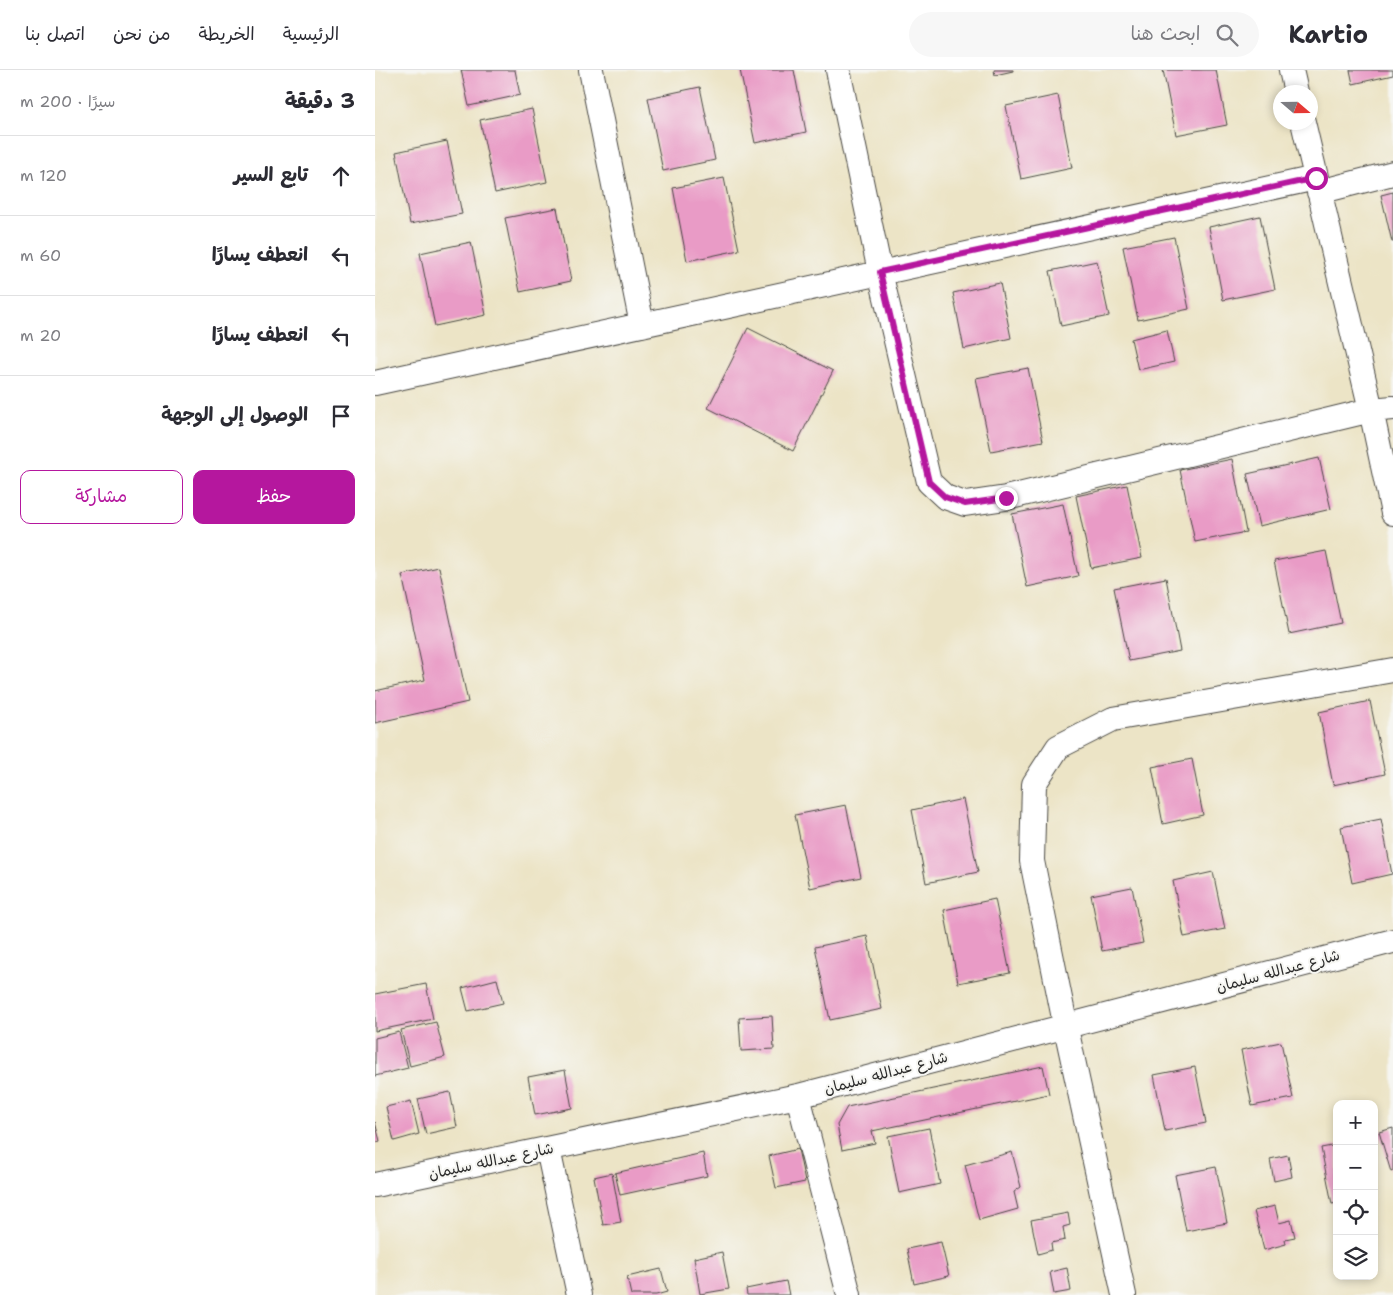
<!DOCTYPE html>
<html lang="ar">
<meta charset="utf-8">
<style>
body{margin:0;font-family:"Shantell Sans","Playpen Sans Arabic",sans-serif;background:#f7f7f7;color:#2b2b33;direction:rtl}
.controls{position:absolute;right:15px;bottom:15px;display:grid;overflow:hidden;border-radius:10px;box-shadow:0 2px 8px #0003}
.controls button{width:45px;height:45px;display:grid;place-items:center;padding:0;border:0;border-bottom:1px solid #e1e1e2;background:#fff;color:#2b2b33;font:25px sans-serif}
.compass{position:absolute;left:898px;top:15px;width:45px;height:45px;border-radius:50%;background:#fff;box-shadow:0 2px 8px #0003;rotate:110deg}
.stop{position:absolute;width:15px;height:15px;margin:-11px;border:4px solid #b5179e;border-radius:50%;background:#fff}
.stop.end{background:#b5179e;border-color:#fff;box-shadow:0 1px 5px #0008}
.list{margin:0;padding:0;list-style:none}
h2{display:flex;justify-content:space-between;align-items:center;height:65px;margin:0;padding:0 20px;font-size:21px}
h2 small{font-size:16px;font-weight:400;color:#7c7c81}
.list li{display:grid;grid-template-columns:32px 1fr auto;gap:15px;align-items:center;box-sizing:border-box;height:80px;padding:0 20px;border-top:1px solid #e1e1e2}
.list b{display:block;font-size:19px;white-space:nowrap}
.list em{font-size:16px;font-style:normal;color:#7c7c81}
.actions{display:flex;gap:10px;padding:15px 20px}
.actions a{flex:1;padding:11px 0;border:1px solid #b5179e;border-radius:10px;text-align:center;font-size:18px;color:#b5179e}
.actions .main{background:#b5179e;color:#fff}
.icon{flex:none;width:28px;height:28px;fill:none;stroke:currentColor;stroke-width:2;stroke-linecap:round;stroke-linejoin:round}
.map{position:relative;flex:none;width:1018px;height:1225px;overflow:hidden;direction:ltr}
header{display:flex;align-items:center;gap:30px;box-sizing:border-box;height:70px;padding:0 25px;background:#fff;border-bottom:1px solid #e1e1e2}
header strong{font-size:24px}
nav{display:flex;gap:28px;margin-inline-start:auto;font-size:18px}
.search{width:350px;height:45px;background:#f7f7f7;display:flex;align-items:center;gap:12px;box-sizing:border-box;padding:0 18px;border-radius:28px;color:#7c7c81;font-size:19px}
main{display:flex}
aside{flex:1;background:#fff}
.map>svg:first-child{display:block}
.building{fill:#e99bc6}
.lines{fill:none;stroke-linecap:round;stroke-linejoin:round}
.street-casing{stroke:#484742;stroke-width:26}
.street{stroke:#fff;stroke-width:24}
.route{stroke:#b5179e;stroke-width:6}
.labels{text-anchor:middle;stroke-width:4;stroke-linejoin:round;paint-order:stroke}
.street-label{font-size:15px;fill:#2b2b2b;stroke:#f6f6f2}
</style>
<header>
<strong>Kartio</strong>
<div class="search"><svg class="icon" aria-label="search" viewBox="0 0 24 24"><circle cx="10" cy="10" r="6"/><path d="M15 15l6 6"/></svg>ابحث هنا</div>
<nav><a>الرئيسية</a><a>الخريطة</a><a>من نحن</a><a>اتصل بنا</a></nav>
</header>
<main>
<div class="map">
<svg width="1018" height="1225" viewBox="0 0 1018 1225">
<rect width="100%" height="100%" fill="#f6f6f2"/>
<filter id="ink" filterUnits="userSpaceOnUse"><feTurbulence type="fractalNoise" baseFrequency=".02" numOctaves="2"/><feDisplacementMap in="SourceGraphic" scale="10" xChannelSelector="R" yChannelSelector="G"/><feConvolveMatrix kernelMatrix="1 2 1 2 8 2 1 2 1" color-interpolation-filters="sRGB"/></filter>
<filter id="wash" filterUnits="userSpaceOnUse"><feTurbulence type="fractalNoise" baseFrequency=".0096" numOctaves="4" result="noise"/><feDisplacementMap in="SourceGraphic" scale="20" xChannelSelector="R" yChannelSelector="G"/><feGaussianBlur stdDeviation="1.12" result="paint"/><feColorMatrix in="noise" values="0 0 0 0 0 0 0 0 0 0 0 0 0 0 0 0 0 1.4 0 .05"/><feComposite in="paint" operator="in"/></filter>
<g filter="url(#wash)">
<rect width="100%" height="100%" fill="#ece4c6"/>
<g id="blocks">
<path class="building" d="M86,0H140L145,25L94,36Z
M365,0H419L431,62L380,73Z
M619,0H638V1L620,5Z
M788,0H841L852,55L801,65Z
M975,0H1018V5L978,14Z
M325,17L340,90L288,101L273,28Z
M683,25L697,98L646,109L631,36Z
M157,39L172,112L120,123L105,50Z
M72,71L87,144L35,154L21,82Z
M349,108L364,180L312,191L298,118Z
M1018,122V172H1017L1006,125Z
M182,138L196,211L145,222L130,148Z
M885,146L900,219L848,230L834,157Z
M799,167L814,239L763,250L748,177Z
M96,172L111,245L60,256L45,183Z
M722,191L734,246L686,256L675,201Z
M625,213L636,268L589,279L578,223Z
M373,258L458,301L418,381L333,338Z
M792,260L799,292L763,300L756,269Z
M653,298L668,371L616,381L601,308Z
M944,388L956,439L884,456L872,404Z
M857,389L871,462L820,472L805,400Z
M752,415L767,488L716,498L701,426Z
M688,434L703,506L652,517L637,444Z
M951,481L966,553L914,564L899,491Z
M64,497L93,632L0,653V621L50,610L27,505Z
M791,508L805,581L754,591L739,518Z
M995,631L1010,704L958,715L944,642Z
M817,689L828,745L788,754L777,697Z
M588,729L603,802L551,813L537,740Z
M471,735L486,807L435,818L420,745Z
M1006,749L1017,804L977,813L966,757Z
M838,802L850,859L809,867L798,811Z
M757,817L768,873L727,881L716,825Z
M620,829L635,903L583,913L569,840Z
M492,866L507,939L455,950L440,877Z
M122,909L128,933L93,941L87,918Z
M51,914L58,949L0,961V924Z
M397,946L399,979L366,981L364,948Z
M61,952L70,987L35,996L26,960Z
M24,962L33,998L0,1006V968Z
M906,972L918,1028L877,1036L866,980Z
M668,996L674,1024L497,1061L500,1073L467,1080L462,1055L472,1037Z
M820,997L831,1053L790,1061L779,1005Z
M190,1000L197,1038L160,1045L153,1007Z
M75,1022L82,1057L51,1064L43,1029Z
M36,1031L44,1064L19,1071L11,1037Z
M0,1052L5,1071L0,1073Z
M554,1058L565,1114L524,1123L513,1066Z
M1018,1058V1101L1016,1102L1004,1062Z
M962,1075V1133L957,1134L946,1078Z
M423,1079L430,1112L401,1118L394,1086Z
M637,1082L646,1117L639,1122L643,1139L604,1150L590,1095Z
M328,1083L332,1106L245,1125L240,1103Z
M913,1085L917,1107L899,1111L895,1089Z
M841,1097L852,1153L811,1161L800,1105Z
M237,1103L246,1152L228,1155L219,1107Z
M900,1136L904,1153L916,1150L920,1167L910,1169L911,1174L889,1180L879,1141Z
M693,1143L695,1155L688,1157L690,1170L676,1173L677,1180L663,1184L656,1150Z
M566,1172L574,1206L539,1214L532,1179Z
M347,1182L354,1219L325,1224L319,1188Z
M692,1198L696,1221L679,1224L675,1202Z
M286,1199L292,1222L281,1225H256L252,1207Z
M411,1211L414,1225H372L371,1219Z"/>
</g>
</g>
<g filter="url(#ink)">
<use href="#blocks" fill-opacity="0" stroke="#484742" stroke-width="1"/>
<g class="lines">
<g class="street-casing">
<path id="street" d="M216,0L267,255
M463,0L505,202L554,412L570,427L590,434L631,428L996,340L1018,338
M916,0L921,22
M928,52L996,340L1018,443
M944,122L1018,103
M0,313L941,108
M423,1026L474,1225
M173,1079L204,1225
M0,1115L423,1026L1018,871
M749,1225L691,958L657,791L659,714L683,677L738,649L1018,600"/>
</g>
<use href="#street" class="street"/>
</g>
</g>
<g class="lines" filter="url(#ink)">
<path class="route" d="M631,428L590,434L570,427L554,412L505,202L941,108"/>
</g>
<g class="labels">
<g class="street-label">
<text transform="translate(903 901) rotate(-15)" y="5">شارع عبدالله سليمان</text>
<text transform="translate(511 1003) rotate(-15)" y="5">شارع عبدالله سليمان</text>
<text transform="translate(116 1091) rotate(-12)" y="5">شارع عبدالله سليمان</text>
</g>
</g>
</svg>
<div class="controls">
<button>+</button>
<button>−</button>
<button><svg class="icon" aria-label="locate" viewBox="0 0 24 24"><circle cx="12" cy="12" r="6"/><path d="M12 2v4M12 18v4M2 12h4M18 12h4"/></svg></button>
<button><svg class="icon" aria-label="layers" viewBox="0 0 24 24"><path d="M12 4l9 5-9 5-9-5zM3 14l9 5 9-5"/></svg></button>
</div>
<svg class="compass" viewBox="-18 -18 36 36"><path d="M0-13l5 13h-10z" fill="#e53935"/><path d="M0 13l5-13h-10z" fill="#7c7c81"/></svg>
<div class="stop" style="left:941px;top:108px"></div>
<div class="stop end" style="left:631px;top:428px"></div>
</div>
<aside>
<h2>3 دقيقة<small>سيرًا · 200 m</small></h2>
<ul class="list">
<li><svg class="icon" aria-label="ahead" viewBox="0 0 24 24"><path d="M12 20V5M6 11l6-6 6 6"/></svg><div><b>تابع السير</b></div><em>120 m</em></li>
<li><svg class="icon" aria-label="left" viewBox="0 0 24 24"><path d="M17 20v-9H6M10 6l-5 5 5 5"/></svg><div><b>انعطف يسارًا</b></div><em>60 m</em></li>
<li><svg class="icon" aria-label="left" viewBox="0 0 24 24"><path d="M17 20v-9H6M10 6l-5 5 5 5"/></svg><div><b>انعطف يسارًا</b></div><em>20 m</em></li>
<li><svg class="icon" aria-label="arrive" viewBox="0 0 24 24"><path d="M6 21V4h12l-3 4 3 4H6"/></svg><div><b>الوصول إلى الوجهة</b></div></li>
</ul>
<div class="actions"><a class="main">حفظ</a><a>مشاركة</a></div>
</aside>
</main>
